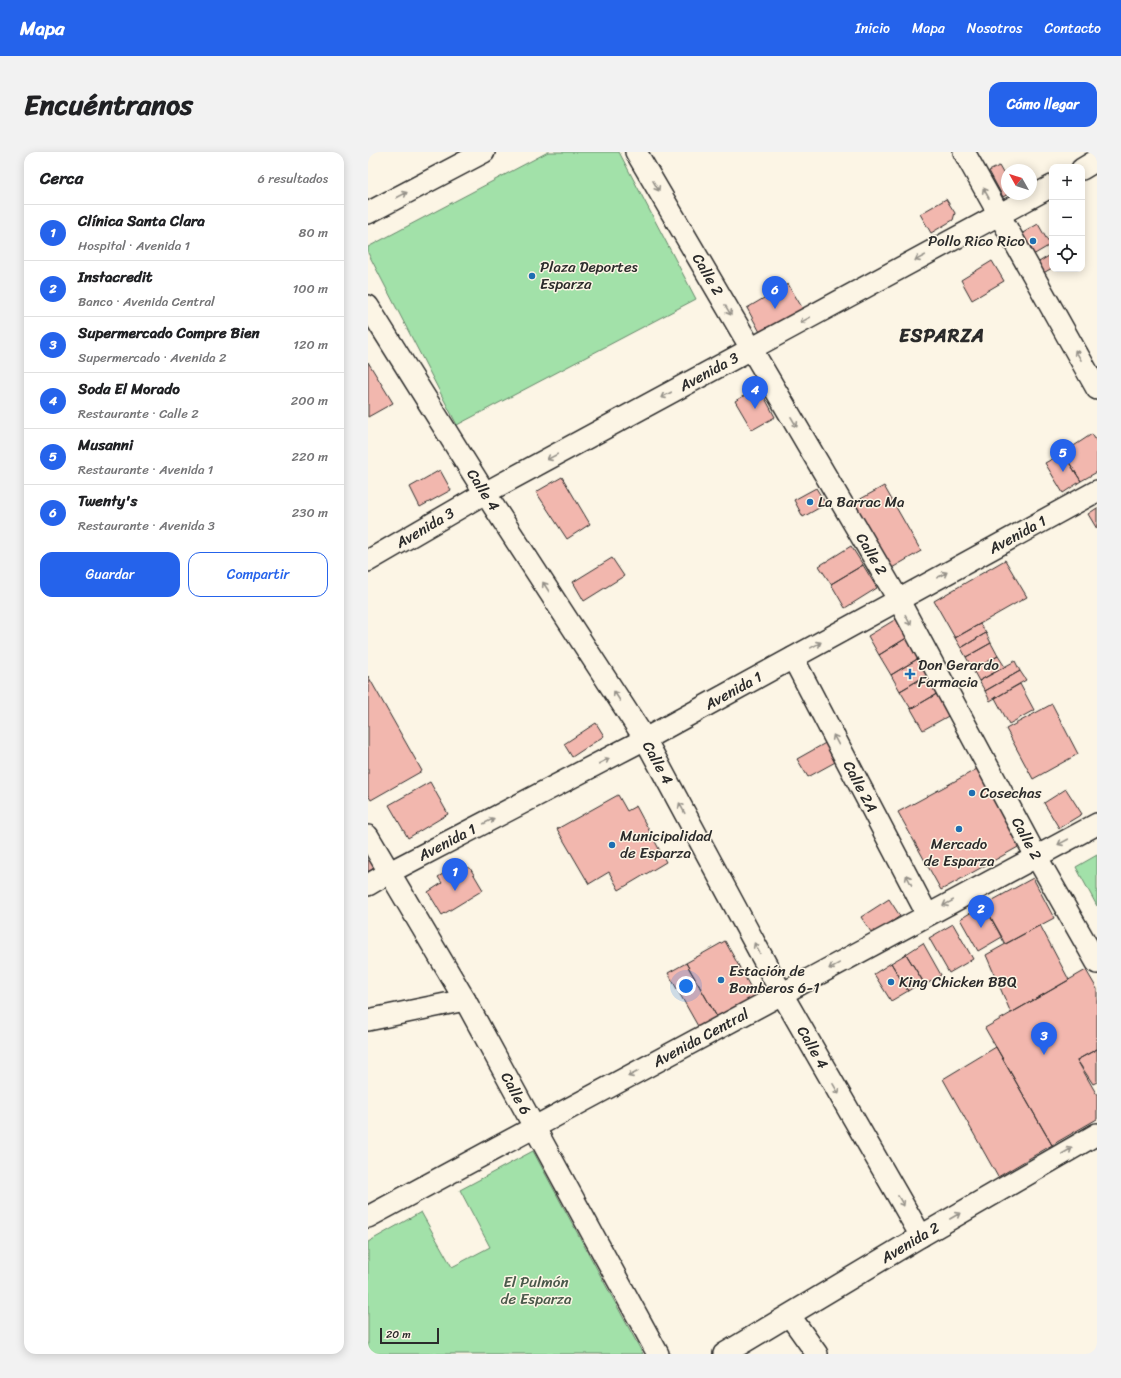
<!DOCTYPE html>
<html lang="es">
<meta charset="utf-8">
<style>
body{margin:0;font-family:Sriracha,sans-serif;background:#f2f2f2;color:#202124}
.controls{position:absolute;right:12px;top:12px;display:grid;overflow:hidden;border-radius:8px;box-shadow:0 2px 10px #0003}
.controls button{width:36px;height:36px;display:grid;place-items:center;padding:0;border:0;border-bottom:1px solid #e0e0e0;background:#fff;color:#202124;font:20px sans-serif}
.compass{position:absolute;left:633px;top:12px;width:36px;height:36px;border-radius:50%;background:#fff;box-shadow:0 2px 10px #0003;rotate:309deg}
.scale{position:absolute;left:12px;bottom:10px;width:59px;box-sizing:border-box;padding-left:4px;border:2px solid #2b2b2b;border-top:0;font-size:11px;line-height:14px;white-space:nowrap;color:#2b2b2b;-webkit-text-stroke:3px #fcf5e5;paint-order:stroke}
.you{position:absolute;left:318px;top:834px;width:14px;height:14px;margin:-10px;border:3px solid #fff;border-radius:50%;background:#1a73e8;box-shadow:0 0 0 6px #1a73e833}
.badge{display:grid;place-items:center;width:26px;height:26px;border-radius:50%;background:#2563eb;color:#fff;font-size:13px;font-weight:700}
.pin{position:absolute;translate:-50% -33px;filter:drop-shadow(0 1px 2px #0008)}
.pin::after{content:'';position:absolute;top:21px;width:14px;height:12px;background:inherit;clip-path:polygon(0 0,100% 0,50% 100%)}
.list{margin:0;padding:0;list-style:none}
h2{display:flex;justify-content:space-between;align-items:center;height:52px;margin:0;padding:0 16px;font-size:17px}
h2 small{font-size:13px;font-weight:400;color:#757577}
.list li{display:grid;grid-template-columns:26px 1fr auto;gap:12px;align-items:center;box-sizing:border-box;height:56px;padding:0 16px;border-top:1px solid #e0e0e0}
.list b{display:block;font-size:15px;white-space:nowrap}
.list p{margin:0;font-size:13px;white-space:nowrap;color:#757577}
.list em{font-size:13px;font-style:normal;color:#757577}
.actions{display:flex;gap:8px;padding:12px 16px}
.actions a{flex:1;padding:9px 0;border:1px solid #2563eb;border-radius:12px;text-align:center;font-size:14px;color:#2563eb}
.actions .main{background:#2563eb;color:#fff}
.icon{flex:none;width:22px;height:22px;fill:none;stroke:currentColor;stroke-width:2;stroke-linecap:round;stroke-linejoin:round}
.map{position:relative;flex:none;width:729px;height:1202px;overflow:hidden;border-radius:12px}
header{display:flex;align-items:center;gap:24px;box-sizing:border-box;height:56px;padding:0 20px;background:#2563eb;color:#fff}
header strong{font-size:19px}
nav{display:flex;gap:22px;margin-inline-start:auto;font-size:14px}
.intro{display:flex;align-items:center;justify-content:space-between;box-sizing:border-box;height:96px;padding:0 24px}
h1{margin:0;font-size:28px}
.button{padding:10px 18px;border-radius:12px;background:#2563eb;color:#fff;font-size:14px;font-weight:700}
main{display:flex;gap:24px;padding:0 24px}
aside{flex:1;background:#fff;border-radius:12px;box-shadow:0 2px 10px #0003}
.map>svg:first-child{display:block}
.green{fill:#a2e1a9;stroke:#66866a}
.building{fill:#f2b7ae;stroke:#2b2b2b}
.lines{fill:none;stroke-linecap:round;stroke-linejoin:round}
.minor-casing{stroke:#2b2b2b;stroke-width:24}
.minor{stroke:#fcf5e5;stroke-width:21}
.oneway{stroke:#949088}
.poi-dot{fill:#1f6fb2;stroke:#fcf5e5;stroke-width:1.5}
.labels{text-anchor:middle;stroke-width:3;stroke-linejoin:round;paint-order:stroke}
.poi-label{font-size:15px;fill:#2b2b2b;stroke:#fcf5e5;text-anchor:start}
.street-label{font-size:15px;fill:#2b2b2b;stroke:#fcf5e5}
.park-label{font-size:15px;fill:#49584a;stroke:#fcf5e5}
.district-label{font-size:19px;font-weight:bold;letter-spacing:1px;fill:#2b2b2b;stroke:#fcf5e5}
</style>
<header>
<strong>Mapa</strong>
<nav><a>Inicio</a><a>Mapa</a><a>Nosotros</a><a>Contacto</a></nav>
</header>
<div class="intro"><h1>Encuéntranos</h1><a class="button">Cómo llegar</a></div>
<main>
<aside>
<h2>Cerca<small>6 resultados</small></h2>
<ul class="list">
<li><span class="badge">1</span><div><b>Clínica Santa Clara</b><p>Hospital · Avenida 1</p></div><em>80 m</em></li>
<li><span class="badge">2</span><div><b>Instacredit</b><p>Banco · Avenida Central</p></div><em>100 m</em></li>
<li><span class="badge">3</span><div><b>Supermercado Compre Bien</b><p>Supermercado · Avenida 2</p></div><em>120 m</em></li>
<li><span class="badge">4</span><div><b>Soda El Morado</b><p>Restaurante · Calle 2</p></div><em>200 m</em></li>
<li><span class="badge">5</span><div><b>Musanni</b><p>Restaurante · Avenida 1</p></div><em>220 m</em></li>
<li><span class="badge">6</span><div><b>Twenty's</b><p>Restaurante · Avenida 3</p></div><em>230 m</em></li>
</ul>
<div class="actions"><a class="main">Guardar</a><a>Compartir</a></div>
</aside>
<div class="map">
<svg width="729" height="1202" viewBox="0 0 729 1202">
<rect width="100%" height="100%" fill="#fcf5e5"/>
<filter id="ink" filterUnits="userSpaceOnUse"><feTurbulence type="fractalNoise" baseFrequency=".025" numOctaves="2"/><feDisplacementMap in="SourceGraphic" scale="8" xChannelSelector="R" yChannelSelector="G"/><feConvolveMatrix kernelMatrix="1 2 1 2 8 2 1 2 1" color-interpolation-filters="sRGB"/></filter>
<g filter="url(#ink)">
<path class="green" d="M180,0H251L328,147L89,273L0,101V95Z
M729,703V754L708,715Z
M165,999L275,1202H0V1090L53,1060L84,1115L122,1095L92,1038Z"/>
<path class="building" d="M631,14L639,28L640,42L635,45L621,19Z
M578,47L587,61L585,68L563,81L552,62Z
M670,72L682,93L660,106L648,85Z
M684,102V116L672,123L666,113Z
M624,109L636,129L604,148L593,128Z
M420,132L435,157L393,182L379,156Z
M0,210L25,251L0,265Z
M391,235L407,265L384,278L367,249Z
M724,282L729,290V320L713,329L695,301Z
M695,301L713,329L695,341L677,311Z
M72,318L83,338L52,355L42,335Z
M194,325L222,372L199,387L168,340Z
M516,334L553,399L517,420L480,354Z
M448,336L458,352L435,365L426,348Z
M729,356V377L720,362Z
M483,394L495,413L463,432L451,414Z
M244,406L256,424L216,449L205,430Z
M637,408L659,445L587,486L566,449Z
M495,413L509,436L477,456L463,432Z
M528,467L540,485L511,503L500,484Z
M612,472L618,481L593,496L587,486Z
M618,481L623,491L598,505L593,496Z
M540,485L551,506L523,523L511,503Z
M623,491L630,504L605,518L598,505Z
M630,504L637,515L611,529L605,518Z
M551,506L561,522L532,539L523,523Z
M647,509L652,519L617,539L611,529Z
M652,519L658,528L622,549L617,539Z
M561,522L572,540L543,557L532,539Z
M0,524L54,619L3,648L0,643Z
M652,532L666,558L641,572L627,546Z
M572,540L584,562L555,578L543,557Z
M684,552L710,602L665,627L638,577Z
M228,571L236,584L204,605L196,592Z
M461,589L471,608L440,625L429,607Z
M609,617L652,694L573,738L530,660Z
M62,630L80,662L40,686L21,653Z
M698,637L714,662L691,676L676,651Z
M250,643L259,659L268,654L298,710L251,738L241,720L221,732L189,677Z
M0,706L6,716L0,720Z
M88,714L102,716L115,738L74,763L60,740L74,731L70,725Z
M665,726L686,766L637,792L616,753Z
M521,747L532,764L505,783L493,765Z
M616,753L634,785L610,799L592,767Z
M585,772L605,807L581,821L561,786Z
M672,773L701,828L643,861L618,803Z
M357,789L388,845L349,865L318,811Z
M555,791L573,823L557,833L538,802Z
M538,802L555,829L540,839L523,811Z
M318,811L349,865L331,876L300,821Z
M523,811L540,839L523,849L506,822Z
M718,818L729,837V897L709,908L729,943V967L684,993L617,876Z
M628,895L684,993L630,1025L575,927Z
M729,897V930L725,932L709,908Z"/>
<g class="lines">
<g class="minor-casing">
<g id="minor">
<path id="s1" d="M268,0L530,447L668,704L729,811"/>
<path d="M596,0L729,237"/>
<path d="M714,17L729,8"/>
<path d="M0,61L116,0"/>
<path id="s2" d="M0,154L117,341L277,587L414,842L553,1084"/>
<path id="s3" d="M0,409L117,341L684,34"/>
<path id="s4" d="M425,506L559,762"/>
<path id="s5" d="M0,684L97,848L290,1202"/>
<path id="s6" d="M0,733L22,720L277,587L729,339"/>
<path d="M0,868L97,848"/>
<path id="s7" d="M0,1065L729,672"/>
<path d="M422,1164L449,1202"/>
<path id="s8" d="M356,1202L553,1084L729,982"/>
</g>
</g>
<use href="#minor" class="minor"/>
</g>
<defs><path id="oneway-shaft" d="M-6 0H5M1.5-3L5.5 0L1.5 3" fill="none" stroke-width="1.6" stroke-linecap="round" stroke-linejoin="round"/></defs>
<g class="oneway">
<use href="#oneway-shaft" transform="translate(288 34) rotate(60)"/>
<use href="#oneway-shaft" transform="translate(618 41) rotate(-119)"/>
<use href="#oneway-shaft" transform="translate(34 43) rotate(-28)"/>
<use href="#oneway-shaft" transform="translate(552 106) rotate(152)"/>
<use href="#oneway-shaft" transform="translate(360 158) rotate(60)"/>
<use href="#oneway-shaft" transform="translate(437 168) rotate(152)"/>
<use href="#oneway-shaft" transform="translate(710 203) rotate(-120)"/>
<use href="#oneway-shaft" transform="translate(298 243) rotate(152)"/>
<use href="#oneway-shaft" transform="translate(426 270) rotate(60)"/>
<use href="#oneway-shaft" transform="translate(184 305) rotate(152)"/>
<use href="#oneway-shaft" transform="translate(574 423) rotate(-29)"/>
<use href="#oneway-shaft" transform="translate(178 435) rotate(-123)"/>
<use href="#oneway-shaft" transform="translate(540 468) rotate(62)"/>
<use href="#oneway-shaft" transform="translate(448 493) rotate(-29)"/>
<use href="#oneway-shaft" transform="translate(249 544) rotate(-123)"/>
<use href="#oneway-shaft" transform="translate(468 588) rotate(-118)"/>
<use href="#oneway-shaft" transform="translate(236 609) rotate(-28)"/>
<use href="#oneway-shaft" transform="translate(314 656) rotate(-118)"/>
<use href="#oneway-shaft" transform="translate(121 669) rotate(-28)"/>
<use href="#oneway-shaft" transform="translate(695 690) rotate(152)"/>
<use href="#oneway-shaft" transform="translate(541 728) rotate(-117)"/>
<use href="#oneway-shaft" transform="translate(580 751) rotate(152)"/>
<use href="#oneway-shaft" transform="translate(389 796) rotate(-118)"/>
<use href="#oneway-shaft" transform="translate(466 814) rotate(151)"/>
<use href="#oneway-shaft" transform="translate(265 922) rotate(152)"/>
<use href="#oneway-shaft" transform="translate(468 937) rotate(60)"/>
<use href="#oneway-shaft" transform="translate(699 999) rotate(-30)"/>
<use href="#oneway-shaft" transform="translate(533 1049) rotate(60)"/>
<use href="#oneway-shaft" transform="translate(587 1064) rotate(-30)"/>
</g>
</g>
<g class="poi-dot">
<circle cx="665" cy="89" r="4"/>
<circle cx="164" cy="124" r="4"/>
<circle cx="442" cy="350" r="4"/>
<path d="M540 516h4v4h4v4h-4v4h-4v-4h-4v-4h4z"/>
<circle cx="604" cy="641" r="4"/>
<circle cx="591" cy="677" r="4"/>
<circle cx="244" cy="693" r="4"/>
<circle cx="353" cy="828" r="4"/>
<circle cx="523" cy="830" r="4"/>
</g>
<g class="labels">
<g class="poi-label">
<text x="657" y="94" text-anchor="end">Pollo Rico Rico</text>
<text x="172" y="120">Plaza Deportes<tspan x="172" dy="17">Esparza</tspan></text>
<text x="450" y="355">La Barrac Ma</text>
<text x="550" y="518">Don Gerardo<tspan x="550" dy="17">Farmacia</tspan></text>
<text x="612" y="646">Cosechas</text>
<text x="252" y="689">Municipalidad<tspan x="252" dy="17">de Esparza</tspan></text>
<text x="591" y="697" text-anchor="middle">Mercado<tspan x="591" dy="17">de Esparza</tspan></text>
<text x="361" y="824">Estación de<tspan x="361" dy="17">Bomberos 6-1</tspan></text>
<text x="531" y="835">King Chicken BBQ</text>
</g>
<g class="street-label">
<text dy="5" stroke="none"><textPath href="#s1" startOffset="142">Calle 2</textPath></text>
<text dy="5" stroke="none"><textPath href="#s3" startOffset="390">Avenida 3</textPath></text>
<text dy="5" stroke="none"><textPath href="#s2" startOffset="217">Calle 4</textPath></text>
<text dy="5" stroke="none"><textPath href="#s3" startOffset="66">Avenida 3</textPath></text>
<text dy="5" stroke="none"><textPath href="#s6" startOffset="738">Avenida 1</textPath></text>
<text dy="5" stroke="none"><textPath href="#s1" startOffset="466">Calle 2</textPath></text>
<text dy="5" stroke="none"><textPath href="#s6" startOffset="414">Avenida 1</textPath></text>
<text dy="5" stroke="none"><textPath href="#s2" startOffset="541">Calle 4</textPath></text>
<text dy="5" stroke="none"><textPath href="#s4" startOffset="145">Calle 2A</textPath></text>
<text dy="5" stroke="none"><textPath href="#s1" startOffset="790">Calle 2</textPath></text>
<text dy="5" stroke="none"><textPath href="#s6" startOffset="90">Avenida 1</textPath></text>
<text dy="5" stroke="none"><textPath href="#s7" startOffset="378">Avenida Central</textPath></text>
<text dy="5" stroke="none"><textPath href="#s2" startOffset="865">Calle 4</textPath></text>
<text dy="5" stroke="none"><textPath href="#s5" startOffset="297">Calle 6</textPath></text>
<text dy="5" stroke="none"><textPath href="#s8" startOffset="217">Avenida 2</textPath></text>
</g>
<g class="park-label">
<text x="168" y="1135">El Pulmón<tspan x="168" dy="17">de Esparza</tspan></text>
</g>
<g class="district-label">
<text x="574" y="190">ESPARZA</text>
</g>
</g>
</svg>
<div class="controls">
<button>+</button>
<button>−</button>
<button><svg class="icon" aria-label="locate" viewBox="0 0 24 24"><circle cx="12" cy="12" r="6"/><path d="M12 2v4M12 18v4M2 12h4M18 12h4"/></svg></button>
</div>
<svg class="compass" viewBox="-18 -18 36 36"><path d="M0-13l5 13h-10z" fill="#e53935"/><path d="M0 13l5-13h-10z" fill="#757577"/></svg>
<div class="scale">20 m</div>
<div class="you"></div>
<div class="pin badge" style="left:87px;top:739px">1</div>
<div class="pin badge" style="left:613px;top:776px">2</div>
<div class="pin badge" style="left:676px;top:903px">3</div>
<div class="pin badge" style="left:387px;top:257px">4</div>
<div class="pin badge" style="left:695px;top:320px">5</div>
<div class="pin badge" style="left:407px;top:157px">6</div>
</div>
</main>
